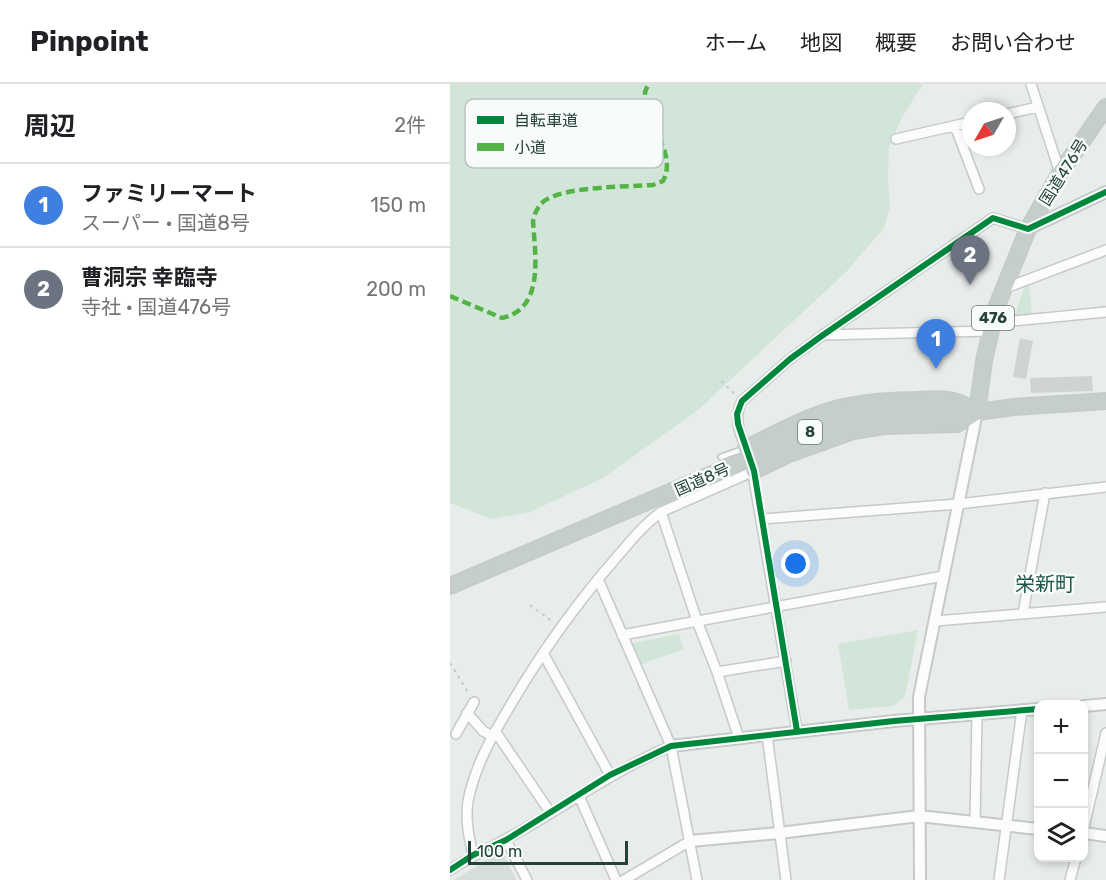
<!DOCTYPE html>
<html lang="ja">
<meta charset="utf-8">
<style>
body{margin:0;font-family:Rubik,"Noto Sans JP",sans-serif;background:#f2f2f2;color:#202124}
.controls{position:absolute;right:18px;bottom:18px;display:grid;overflow:hidden;border-radius:12px;box-shadow:0 3px 9px #0003}
.controls button{width:54px;height:54px;display:grid;place-items:center;padding:0;border:0;border-bottom:2px solid #e0e0e0;background:#fff;color:#202124;font:30px sans-serif}
.compass{position:absolute;left:512px;top:18px;width:54px;height:54px;border-radius:50%;background:#fff;box-shadow:0 3px 9px #0003;rotate:231deg}
.scale{position:absolute;left:18px;bottom:15px;width:160px;box-sizing:border-box;padding-left:6px;border:3px solid #24423a;border-top:0;font-size:16px;line-height:21px;white-space:nowrap;color:#24423a;-webkit-text-stroke:4px #f7fbf9;paint-order:stroke}
.you{position:absolute;left:346px;top:480px;width:21px;height:21px;margin:-15px;border:4px solid #fff;border-radius:50%;background:#1a73e8;box-shadow:0 0 0 9px #1a73e833}
.badge{display:grid;place-items:center;width:39px;height:39px;border-radius:50%;background:#0f766e;color:#fff;font-size:20px;font-weight:700}
.pin{position:absolute;translate:-50% -50px;filter:drop-shadow(0 2px 3px #0008)}
.pin::after{content:'';position:absolute;top:32px;width:21px;height:18px;background:inherit;clip-path:polygon(0 0,100% 0,50% 100%)}
.list{margin:0;padding:0;list-style:none}
h2{display:flex;justify-content:space-between;align-items:center;height:78px;margin:0;padding:0 24px;font-size:26px}
h2 small{font-size:20px;font-weight:400;color:#757577}
.list li{display:grid;grid-template-columns:39px 1fr auto;gap:18px;align-items:center;box-sizing:border-box;height:84px;padding:0 24px;border-top:2px solid #e0e0e0}
.list b{display:block;font-size:22px;white-space:nowrap}
.list p{margin:0;font-size:20px;white-space:nowrap;color:#757577}
.list em{font-size:20px;font-style:normal;color:#757577}
.icon{flex:none;width:33px;height:33px;fill:none;stroke:currentColor;stroke-width:2;stroke-linecap:round;stroke-linejoin:round}
.map{position:relative;flex:none;width:656px;height:796px;overflow:hidden}
header{display:flex;align-items:center;gap:36px;box-sizing:border-box;height:84px;padding:0 30px;background:#fff;border-bottom:2px solid #e0e0e0}
header strong{font-size:28px}
nav{display:flex;gap:33px;margin-inline-start:auto;font-size:21px}
main{display:flex}
aside{flex:1;background:#fff}
.map>svg:first-child{display:block}
.built{fill:#d6dedb}
.green{fill:#d1e6d8}
.building{fill:#cfd4d2}
.lines{fill:none;stroke-linecap:round;stroke-linejoin:round}
.service-casing{stroke:#c5cac8;stroke-width:8}
.minor-casing{stroke:#c5cac8;stroke-width:12}
.tertiary-casing{stroke:#c5cac8;stroke-width:14}
.trunk-casing{stroke:#c3ccc9;stroke-width:18}
.path{stroke:#c3ccca;stroke-width:2;stroke-dasharray:3 4.5;stroke-linecap:butt}
.service{stroke:#fcfcfc;stroke-width:4.5}
.minor{stroke:#fcfcfc;stroke-width:9}
.tertiary{stroke:#fcfcfc;stroke-width:10}
.trunk{stroke:#c6cecc;stroke-width:15}
.quiet{stroke:#55b346;stroke-width:4.5;stroke-dasharray:9 4.5;stroke-linecap:butt}
.cycleway-casing{stroke:#f7fbf9;stroke-width:10}
.cycleway{stroke:#00873e;stroke-width:6}
.labels{text-anchor:middle;stroke-width:5;stroke-linejoin:round;paint-order:stroke}
.shield{fill:#f7fbf9;stroke:#637a73;stroke-width:1.5}
.shield-label{font-size:15px;font-weight:bold;fill:#24423a}
.street-label{font-size:16px;fill:#24423a;stroke:#f7fbf9}
.quarter-label{font-size:20px;fill:#1f5548;stroke:#f7fbf9}
.key{fill:#f7fbf9;stroke:#b8c4c0;stroke-width:1.5}
.key-label{font-size:16px;fill:#24423a}
</style>
<header>
<strong>Pinpoint</strong>
<nav><a>ホーム</a><a>地図</a><a>概要</a><a>お問い合わせ</a></nav>
</header>
<main>
<aside>
<h2>周辺<small>2件</small></h2>
<ul class="list">
<li><span class="badge" style="background:#3f7fe0">1</span><div><b>ファミリーマート</b><p>スーパー · 国道8号</p></div><em>150 m</em></li>
<li><span class="badge" style="background:#6b7280">2</span><div><b>曹洞宗 幸臨寺</b><p>寺社 · 国道476号</p></div><em>200 m</em></li>
</ul>
</aside>
<div class="map">
<svg width="656" height="796" viewBox="0 0 656 796">
<rect width="100%" height="100%" fill="#e8edeb"/>
<path class="built" d="M52,766L66,796H4Z"/>
<path class="green" d="M0,0H473L452,33L439,64L438,93L440,122L434,144L396,188L248,326L153,394L80,428L41,435L0,419Z
M579,201L582,230L565,231L575,202Z
M468,546L455,612L444,622L399,626L388,560Z
M229,550L234,565L192,580L182,559Z"/>
<path class="building" d="M570,254L583,257L576,295L563,293Z
M642,292L643,307L581,309L580,294Z"/>
<g class="lines">
<g class="service-casing">
<path id="service" d="M271,373L293,365"/>
</g>
<g class="minor-casing">
<path id="minor" d="M581,0L610,89
M557,30L588,23
M505,42L529,105
M446,55L521,38
M553,205L656,166
M542,239L656,228
M373,251L540,247
M297,367C290,350 283,334 292,317L340,275L373,251L543,134L578,145
M302,384L347,647
M211,428L247,537L267,588L289,654
M312,435L508,420L656,403
M148,495L221,662L247,796
M573,529L595,409
M485,537L656,523
M172,551L493,492
M93,569L160,691
M267,588L336,577
M17,629L33,647L42,652
M45,647L100,728
M6,650L24,618
M317,651L336,796
M129,712L166,796
M525,737L527,630
M634,743L656,649
M56,756L77,796
M23,771C19,754 15,735 18,717C25,682 42,652 60,622C91,569 126,520 166,474C180,458 193,441 211,428L304,387
M0,786C18,774 37,766 56,755C112,725 162,687 221,662
M174,796L240,757
M549,796L572,626
M620,796L626,774"/>
</g>
<g class="tertiary-casing">
<path id="tertiary" d="M578,145L656,108
M634,622L656,620
M221,662L444,637L588,625
M634,749L656,752
M240,757L329,749L469,732L588,745
M470,796L469,613L527,328"/>
</g>
<g class="trunk-casing">
<path id="trunk" d="M527,328L534,277L546,224L578,145L610,89L656,23
M296,364C328,349 362,329 398,322C420,318 443,316 466,316C486,315 503,313 519,324
M304,387L339,370L403,347L433,342L507,340L527,328
M0,502L360,348L397,336L426,331L500,326L527,328L564,323L656,317"/>
</g>
<path class="path" d="M271,297L286,311
M80,521L103,538
M0,579L19,610"/>
<use href="#service" class="service"/>
<use href="#minor" class="minor"/>
<use href="#tertiary" class="tertiary"/>
<use href="#trunk" class="trunk"/>
<path class="quiet" d="M0,212L52,234C95,225 85,170 83,137C85,129 87,123 94,117C116,102 175,103 203,101L213,97C231,65 180,24 199,0"/>
<g class="cycleway-casing">
<path id="cycleway" d="M347,647L304,387L288,340L287,330L290,322L292,317L340,275L373,251L543,134L578,145L656,108
M0,786L23,771L56,756L160,691L221,662L444,637L588,625"/>
</g>
<use href="#cycleway" class="cycleway"/>
</g>
<g class="labels">
<g class="shield">
<rect x="522" y="222" width="42" height="24" rx="4.5"/>
<rect x="348" y="336" width="24" height="24" rx="4.5"/>
</g>
<g class="shield-label">
<text x="543" y="239">476</text>
<text x="360" y="353">8</text>
</g>
<g class="street-label">
<text transform="translate(613 88) rotate(-58)" y="6">国道476号</text>
<text transform="translate(252 395) rotate(-24)" y="6">国道8号</text>
</g>
<g class="quarter-label">
<text x="595" y="507">栄新町</text>
</g>
</g>
<rect x="15" y="15" width="198" height="69" rx="9" class="key"/>
<rect x="27" y="32" width="27" height="8" fill="#00873e"/>
<rect x="27" y="59" width="27" height="8" fill="#55b346"/>
<g class="key-label">
<text x="64" y="42">自転車道</text>
<text x="64" y="69">小道</text>
</g>
</svg>
<div class="controls">
<button>+</button>
<button>−</button>
<button><svg class="icon" aria-label="layers" viewBox="0 0 24 24"><path d="M12 4l9 5-9 5-9-5zM3 14l9 5 9-5"/></svg></button>
</div>
<svg class="compass" viewBox="-18 -18 36 36"><path d="M0-13l5 13h-10z" fill="#e53935"/><path d="M0 13l5-13h-10z" fill="#757577"/></svg>
<div class="scale">100 m</div>
<div class="you"></div>
<div class="pin badge" style="left:486px;top:285px;background:#3f7fe0">1</div>
<div class="pin badge" style="left:520px;top:201px;background:#6b7280">2</div>
</div>
</main>
